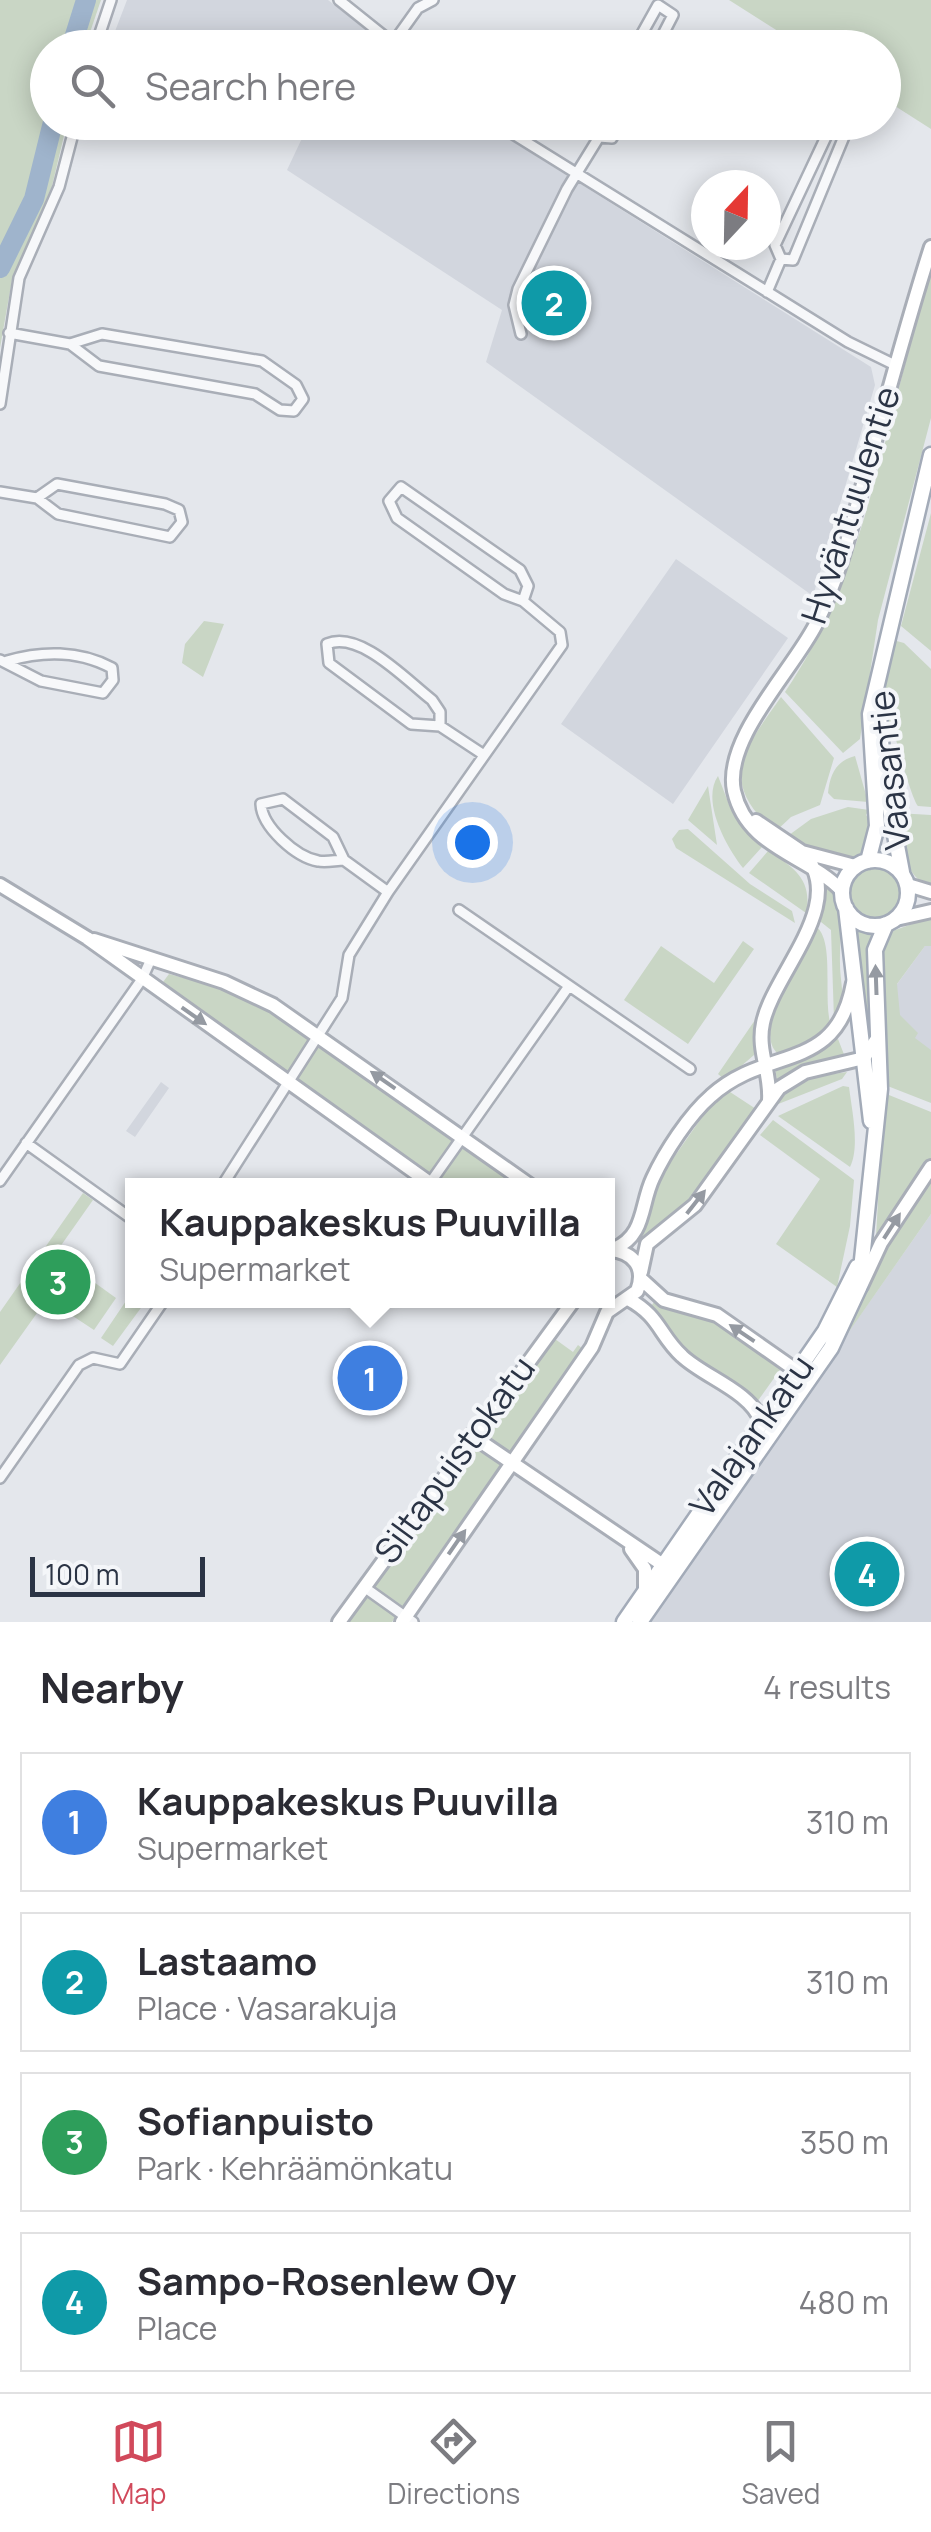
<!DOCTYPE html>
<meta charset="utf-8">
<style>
body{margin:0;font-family:Manrope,sans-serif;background:#f7f7f7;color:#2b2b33}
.compass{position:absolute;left:691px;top:170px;width:90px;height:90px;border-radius:50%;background:#fff;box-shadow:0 5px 25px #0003;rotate:22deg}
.scale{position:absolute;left:30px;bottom:25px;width:175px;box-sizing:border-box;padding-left:10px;border:5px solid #2b3445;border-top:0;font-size:28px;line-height:35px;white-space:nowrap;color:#2b3445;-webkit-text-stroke:8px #f4f6f9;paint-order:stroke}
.you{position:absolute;left:472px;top:842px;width:35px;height:35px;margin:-25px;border:8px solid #fff;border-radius:50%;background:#1a73e8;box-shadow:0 0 0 15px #1a73e833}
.badge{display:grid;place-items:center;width:65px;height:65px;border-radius:50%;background:#d1495b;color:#fff;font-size:32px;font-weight:700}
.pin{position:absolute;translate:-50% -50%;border:5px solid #fff;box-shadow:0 2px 10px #0006}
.popup{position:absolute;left:125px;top:1178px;width:490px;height:130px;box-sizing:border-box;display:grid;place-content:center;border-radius:0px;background:#fff;filter:drop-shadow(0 2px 8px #0005);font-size:32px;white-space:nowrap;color:#7c7c81}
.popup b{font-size:38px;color:#2b2b33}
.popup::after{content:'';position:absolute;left:50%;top:100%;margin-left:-20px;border:20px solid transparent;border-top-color:#fff}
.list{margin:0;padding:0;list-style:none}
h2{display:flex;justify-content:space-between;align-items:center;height:130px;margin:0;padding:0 40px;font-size:42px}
h2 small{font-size:32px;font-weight:400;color:#7c7c81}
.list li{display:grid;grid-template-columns:65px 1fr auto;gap:30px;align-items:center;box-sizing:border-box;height:140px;margin:0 20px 20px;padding:0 20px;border:2px solid #e1e1e2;border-radius:0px}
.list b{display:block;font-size:38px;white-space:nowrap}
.list p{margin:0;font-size:32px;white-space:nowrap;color:#7c7c81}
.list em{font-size:32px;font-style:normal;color:#7c7c81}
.icon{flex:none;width:55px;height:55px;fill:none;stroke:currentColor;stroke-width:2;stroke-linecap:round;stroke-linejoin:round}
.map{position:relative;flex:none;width:931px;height:1622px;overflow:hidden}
.search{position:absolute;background:#fff;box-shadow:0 5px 25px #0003;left:30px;right:30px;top:30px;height:110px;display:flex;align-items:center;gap:25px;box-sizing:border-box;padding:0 35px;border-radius:55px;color:#7c7c81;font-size:38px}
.sheet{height:770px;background:#fff}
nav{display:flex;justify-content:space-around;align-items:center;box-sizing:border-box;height:140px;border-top:2px solid #e1e1e2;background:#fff;font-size:28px;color:#7c7c81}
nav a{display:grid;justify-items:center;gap:5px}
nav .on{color:#d1495b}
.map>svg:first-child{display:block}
.built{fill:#d2d6de}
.green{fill:#c9d6c5}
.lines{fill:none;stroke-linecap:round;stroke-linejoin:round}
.river{stroke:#9fb4cc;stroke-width:20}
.street-casing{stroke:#a9aeb7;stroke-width:14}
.secondary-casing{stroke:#a9aeb7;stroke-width:18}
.primary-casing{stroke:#a3abb8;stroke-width:19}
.street{stroke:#f7f8fa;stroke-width:9}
.secondary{stroke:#fff;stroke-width:12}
.primary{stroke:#fff;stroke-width:14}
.oneway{fill:#959aa2}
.labels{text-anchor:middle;stroke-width:8;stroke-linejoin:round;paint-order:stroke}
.street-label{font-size:35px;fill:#2b3445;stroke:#f4f6f9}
</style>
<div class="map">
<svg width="931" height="1622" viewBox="0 0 931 1622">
<rect width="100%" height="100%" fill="#e4e7ec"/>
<path class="built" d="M127,0H328L389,47H109Z
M277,123H484L871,367L875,385L813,596L486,362L502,310L287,170L304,134Z
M676,559L788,638L673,804L561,724Z
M925,946H931V1090L900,1068L892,991Z
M161,1082L169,1088L135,1137L126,1131Z
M931,1214V1622H646Z"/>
<path class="green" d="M0,0H101L85,47L48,48V122L67,123L52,186L12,280L0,348Z
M729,0H931V129L884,99V48L803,47Z
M931,272V418L878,620L860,739L843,753L785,692C870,568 886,412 931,272Z
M931,513V651L901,626Z
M204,621L224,624L203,677L182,663L185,644Z
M893,640L904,643L931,669V807L918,806C912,800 894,736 893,724H889L885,685Z
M781,697L834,758L820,805L791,817L775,832C717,780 743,751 781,697Z
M855,756L868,802L834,799L828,793C830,774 836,761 855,756Z
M718,776L730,807L762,847L743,868C726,846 701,801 718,776Z
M708,786L717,845L688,820Z
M848,807L869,810L866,815C872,823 874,828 870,838C856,879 813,850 785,838L811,819Z
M897,813L931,815V888C908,878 893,843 902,818Z
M688,829L750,884L792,911L795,923L676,848L672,839L679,830Z
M768,851C794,867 813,880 806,913L749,873Z
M849 893a26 26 0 1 1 52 0a26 26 0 1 1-52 0Z
M821,880C848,900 839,934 840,964C840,986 848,1000 834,1019L831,930L816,918Z
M931,917V946H925L897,984L900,1015L918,1033L915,1038L931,1050V1103L885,1085L879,962L890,932Z
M814,925C837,938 821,1002 832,1029L813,1041L777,1053C752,1029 803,954 814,925Z
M853,925L873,932L869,951L872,1031L866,1043Z
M743,941L754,949L688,1044L624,1000L661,946L714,983Z
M169,974L233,991L271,1010L522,1185H446L172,994L163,982Z
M755,1020L754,1055L725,1080L718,1074Z
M838,1039L845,1057L801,1068L777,1082L775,1065Z
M847,1072L842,1079L768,1108L804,1078Z
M843,1086L849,1087C852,1111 860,1147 850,1167L778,1116Z
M727,1090L756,1109L688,1200L644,1238L640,1235L656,1183L709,1107Z
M884,1093L931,1112V1160L876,1237Z
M773,1120L854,1180L850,1226L837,1287L776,1244L820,1179L760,1135Z
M931,1181V1214L837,1349L883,1246Z
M83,1193L93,1200L55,1254L116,1298L94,1330L47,1299L0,1365V1312Z
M132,1292V1300L146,1301L113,1346L101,1338Z
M655,1301L716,1321L782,1367L757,1402L689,1355L651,1306Z
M557,1326L562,1329L555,1339L573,1352L578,1345L583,1349L392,1622H349Z"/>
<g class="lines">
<path class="river" d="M71,48L86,0
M0,268L34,199L53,122"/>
<g class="street-casing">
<path id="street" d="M339,0L399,48
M393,43L418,8L433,0
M95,48L111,0
M634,48L658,5L673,15L656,48
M494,122L848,342L895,365
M592,122L599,137
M599,137L612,138L619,122
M781,259L793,260L850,122
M767,292L781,259L775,245L833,122
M9,333L70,344L102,334L262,361L296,385L303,399L294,411L280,410L255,394L99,366L70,344
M521,334L514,305L518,289L567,189L599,137
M0,404L19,278L59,187L76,122
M0,492L37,498L58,514L170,537L182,522L179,510L165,504L57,484L37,498
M0,660L41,681L103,693L113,680L112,668C79,650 41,651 7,661
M440,726L411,724L329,663L327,644C360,630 406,680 432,700L440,712V726L484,755
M344,860C336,860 326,863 318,861C296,857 262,827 261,804L283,799L333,837L344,860L388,892
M459,910L690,1069
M26,1143L132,1219
M0,1181L142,979L151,959
M430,1183L569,986
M222,1186L342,998L349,955L388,892L562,645L560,632L523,601L528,586L520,570L401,487L389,501L397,518L504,594L523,601
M0,1478L79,1365L93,1358L120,1364L164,1300
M364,1587L413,1622"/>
</g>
<g class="secondary-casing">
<path id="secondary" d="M756,821L802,852L855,866
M0,885L87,938L434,1186
M908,885L931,892
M842,891C807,854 747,849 734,791C723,739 793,670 816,624C841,574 853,519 868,466C888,393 908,319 931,247
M896,919L931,911
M94,940L224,982L273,1005L531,1186
M769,1100C771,1073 757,1050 763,1023C773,973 851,901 802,852
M614,1249C646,1235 640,1205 653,1178C665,1152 689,1115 711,1096C767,1045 837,1074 853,983
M641,1272L647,1244L695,1205L779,1088L805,1072L864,1058L878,1037
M641,1279L664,1300L717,1315L797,1371L795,1398
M861,1286L881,1243L931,1167
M628,1299C660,1316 659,1335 682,1356C704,1377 750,1391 761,1421
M471,1435L663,1565L666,1575
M631,1549L645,1569V1592
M339,1622L574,1300
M402,1622L592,1347L607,1312L637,1291C646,1268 634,1252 610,1250"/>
</g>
<g class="primary-casing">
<path id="primary" d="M879,715L884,777L902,872
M842 893a33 33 0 1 1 66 0a33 33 0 1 1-66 0Z
M868,861L877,826L870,714L931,455
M846,908L871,1121
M624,1622L825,1331L857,1267
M640,1622L831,1348L859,1288L880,1089L875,950L886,924"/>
</g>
<use href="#street" class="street"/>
<use href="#secondary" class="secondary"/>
<use href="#primary" class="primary"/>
</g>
<defs><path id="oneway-solid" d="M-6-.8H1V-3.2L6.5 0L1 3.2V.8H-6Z" transform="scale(2.5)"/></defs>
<g class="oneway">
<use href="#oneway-solid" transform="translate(876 980) rotate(-92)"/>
<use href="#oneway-solid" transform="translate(194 1016) rotate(35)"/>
<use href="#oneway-solid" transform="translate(383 1080) rotate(-145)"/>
<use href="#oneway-solid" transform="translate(696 1202) rotate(-52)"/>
<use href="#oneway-solid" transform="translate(892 1226) rotate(-57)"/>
<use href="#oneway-solid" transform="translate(742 1333) rotate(-146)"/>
<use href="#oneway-solid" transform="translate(457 1542) rotate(-55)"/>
</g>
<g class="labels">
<g class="street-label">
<text transform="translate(851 505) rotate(-72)" y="12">Hyväntuulentie</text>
<text transform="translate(890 770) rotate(-96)" y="12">Vaasantie</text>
<text transform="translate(752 1436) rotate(-55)" y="12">Valajankatu</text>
<text transform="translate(455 1460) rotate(-54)" y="12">Siltapuistokatu</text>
</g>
</g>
</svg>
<svg class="compass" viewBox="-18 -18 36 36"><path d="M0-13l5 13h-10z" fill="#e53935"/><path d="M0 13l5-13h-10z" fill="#7c7c81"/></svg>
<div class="scale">100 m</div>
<div class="you"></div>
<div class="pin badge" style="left:370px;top:1378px;background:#3f7fe0">1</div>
<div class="popup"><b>Kauppakeskus Puuvilla</b>Supermarket</div>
<div class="pin badge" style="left:554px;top:303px;background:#0f9aa8">2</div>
<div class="pin badge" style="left:58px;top:1282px;background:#2e9e5b">3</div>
<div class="pin badge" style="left:867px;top:1574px;background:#0f9aa8">4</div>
<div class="search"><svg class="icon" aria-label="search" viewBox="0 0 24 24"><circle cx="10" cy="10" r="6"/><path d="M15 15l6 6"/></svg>Search here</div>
</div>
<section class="sheet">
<h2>Nearby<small>4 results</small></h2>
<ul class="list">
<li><span class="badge" style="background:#3f7fe0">1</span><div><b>Kauppakeskus Puuvilla</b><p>Supermarket</p></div><em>310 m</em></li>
<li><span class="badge" style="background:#0f9aa8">2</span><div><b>Lastaamo</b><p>Place · Vasarakuja</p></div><em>310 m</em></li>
<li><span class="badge" style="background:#2e9e5b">3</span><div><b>Sofianpuisto</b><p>Park · Kehräämönkatu</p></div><em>350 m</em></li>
<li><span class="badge" style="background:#0f9aa8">4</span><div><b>Sampo-Rosenlew Oy</b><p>Place</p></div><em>480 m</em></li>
</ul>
</section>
<nav>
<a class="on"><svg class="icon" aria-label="map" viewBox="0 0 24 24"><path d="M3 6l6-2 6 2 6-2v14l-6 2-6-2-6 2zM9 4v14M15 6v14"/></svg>Map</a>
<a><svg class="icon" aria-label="directions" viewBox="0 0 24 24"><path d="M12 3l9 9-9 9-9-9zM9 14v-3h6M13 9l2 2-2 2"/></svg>Directions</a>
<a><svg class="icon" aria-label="saved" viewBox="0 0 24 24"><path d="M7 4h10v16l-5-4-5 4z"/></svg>Saved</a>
</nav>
